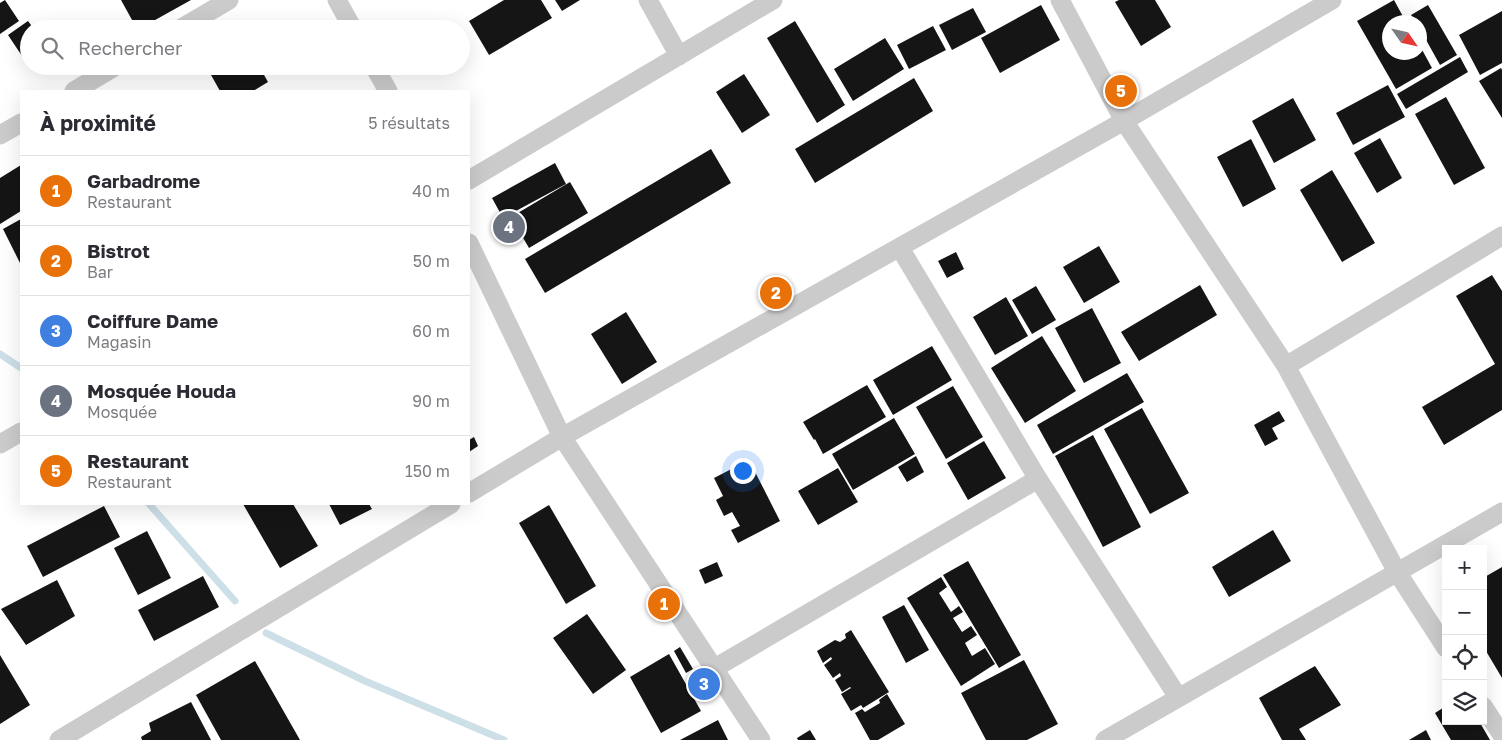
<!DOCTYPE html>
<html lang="fr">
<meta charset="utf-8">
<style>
body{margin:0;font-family:"Golos Text",sans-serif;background:#f7f7f7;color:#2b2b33}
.controls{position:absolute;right:15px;bottom:15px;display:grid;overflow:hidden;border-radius:0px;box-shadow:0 5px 20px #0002}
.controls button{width:45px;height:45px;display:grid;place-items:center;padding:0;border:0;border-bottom:1px solid #e1e1e2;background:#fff;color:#2b2b33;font:25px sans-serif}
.compass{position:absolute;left:1382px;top:15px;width:45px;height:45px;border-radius:50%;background:#fff;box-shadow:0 5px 20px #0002;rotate:124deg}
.you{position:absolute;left:742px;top:470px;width:18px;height:18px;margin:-12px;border:4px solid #fff;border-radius:50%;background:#1a73e8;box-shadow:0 0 0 8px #1a73e833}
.badge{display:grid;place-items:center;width:32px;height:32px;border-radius:50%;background:#ea580c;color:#fff;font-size:16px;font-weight:700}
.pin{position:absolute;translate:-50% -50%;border:2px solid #fff;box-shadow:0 1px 5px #0006}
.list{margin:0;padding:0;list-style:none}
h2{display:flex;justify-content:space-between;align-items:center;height:65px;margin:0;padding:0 20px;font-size:21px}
h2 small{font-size:16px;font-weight:400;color:#7c7c81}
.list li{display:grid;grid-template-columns:32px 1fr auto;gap:15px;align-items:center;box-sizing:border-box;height:70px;padding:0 20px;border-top:1px solid #e1e1e2}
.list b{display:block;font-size:19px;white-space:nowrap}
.list p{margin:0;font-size:16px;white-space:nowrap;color:#7c7c81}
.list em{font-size:16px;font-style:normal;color:#7c7c81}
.icon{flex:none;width:28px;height:28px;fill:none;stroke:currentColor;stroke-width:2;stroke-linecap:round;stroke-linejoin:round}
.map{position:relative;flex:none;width:1502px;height:740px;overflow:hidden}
.search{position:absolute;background:#fff;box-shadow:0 5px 20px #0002;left:20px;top:20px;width:450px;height:55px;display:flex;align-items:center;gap:12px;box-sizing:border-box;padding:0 18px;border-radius:28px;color:#7c7c81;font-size:19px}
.panel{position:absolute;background:#fff;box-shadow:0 5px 20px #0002;left:20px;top:90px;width:450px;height:415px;border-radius:0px}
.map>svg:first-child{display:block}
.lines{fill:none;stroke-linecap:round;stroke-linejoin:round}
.stream{stroke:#cddfe7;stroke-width:7}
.building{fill:#151515}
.street{stroke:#cbcbcb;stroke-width:19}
</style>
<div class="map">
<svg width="1502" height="740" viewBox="0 0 1502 740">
<rect width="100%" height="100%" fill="#fff"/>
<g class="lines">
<path class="stream" d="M0,354L21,368
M149,504L235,601
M266,633L365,681L504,740"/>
</g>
<path class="building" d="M5,0L19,21L0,34V3Z
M121,0H191L139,29H137Z
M504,0H541L552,18L489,55L469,21Z
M555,0H580L562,11Z
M1119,0H1155L1171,27L1141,46L1115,2Z
M1394,0L1406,22H1390V52H1420V46L1432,68L1396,89L1357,21Z
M1041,5L1060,40L1000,73L981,38Z
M1428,5L1457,55L1440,65L1420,29V22H1416L1411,15Z
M973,8L986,32L952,50L939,25Z
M1502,11V63L1480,75L1459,35Z
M28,21L34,29H29V55L24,59L8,35Z
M795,21L845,105L817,123L767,38Z
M933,26L946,50L909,69L897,45Z
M885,38L904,69L853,101L834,69Z
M1460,57L1468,72L1406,109L1397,94Z
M206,66H259L268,82L253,91H220Z
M1501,68L1502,70V118L1479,81Z
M744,74L770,115L742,133L716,92Z
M914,78L933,111L815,183L795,149Z
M1388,85L1405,117L1353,145L1336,113Z
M1446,97L1485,168L1454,185L1415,114Z
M1293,98L1316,140L1274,163L1252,121Z
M1380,138L1402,178L1377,193L1354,153Z
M1251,139L1276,189L1243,207L1217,157Z
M711,149L731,183L545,293L525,259Z
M555,163L566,184L503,218L492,198Z
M21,165V211L0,224V178Z
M1332,170L1375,243L1342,262L1300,190Z
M570,182L588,213L529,248L511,217Z
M21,219V265L3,229Z
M1099,246L1120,282L1084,303L1063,267Z
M956,252L964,269L947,278L938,261Z
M1492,275L1502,291V410L1444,445L1422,407L1495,364L1456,296Z
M1200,285L1217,315L1139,361L1121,332Z
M1036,286L1056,320L1032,334L1012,300Z
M1006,297L1028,336L995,355L973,317Z
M1092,308L1121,363L1084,383L1055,328Z
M626,312L657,362L622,384L591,334Z
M1042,336L1076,391L1025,423L991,368Z
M932,346L952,380L893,415L873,380Z
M1127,373L1144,402L1053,454L1037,425Z
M867,385L886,417L823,454L815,439L814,440L803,422Z
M953,386L983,437L946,459L916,407Z
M1142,408L1189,493L1150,514L1104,429Z
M1279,411L1285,421L1272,428L1278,439L1265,446L1254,425Z
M894,418L915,454L853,490L832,454Z
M1093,435L1141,527L1103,547L1055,456Z
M474,437L478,446L469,452V440Z
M984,441L1006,478L968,500L947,463Z
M916,456L924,472L907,482L898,467Z
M749,460L780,521L738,543L731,530L740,526L732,512L724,516L716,500L723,496L714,478Z
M838,468L858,502L818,525L798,491Z
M243,504H293L318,546L280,568Z
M329,504H369L372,509L340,525Z
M549,505L596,586L566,604L519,523Z
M104,506L120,537L43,577L27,546Z
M1273,530L1291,561L1229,597L1212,567Z
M147,531L171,578L138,595L114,548Z
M968,561L1021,655L999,668L943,575Z
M717,562L723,576L705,584L699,570Z
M1502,567V678L1483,646V578Z
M203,576L219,607L154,641L138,610Z
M941,577L947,587L939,593L951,612L959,606L963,612L953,618L962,632L971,626L977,635L965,643L972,656L985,648L995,664L961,686L907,598Z
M57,580L75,616L26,645L1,609Z
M904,605L929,650L906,663L882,617Z
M587,614L626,670L593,694L553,638Z
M851,630L889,692L863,708L861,705L851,711L841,694L851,688L850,687L842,692L835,680L841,676L840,673L833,678L824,665L832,659L831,657L823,663L817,651L835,640L840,642L846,638L845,634Z
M680,647L693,669L686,673L674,651Z
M669,654L701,711L661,733L630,677Z
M0,655L30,705L0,724Z
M1024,660L1058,724L1027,740H986L961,693Z
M255,661L300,740H221L196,695Z
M1315,666L1341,705L1299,729L1306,740H1282L1259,698Z
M887,694L905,724L878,740H870L855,713L862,709L865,712L880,703L879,700Z
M191,702L211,740H142L141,737L151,731L149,723Z
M1446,706V721H1479L1490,740H1451L1435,713Z
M718,720L728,740H680Z
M810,730L816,740H798L797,738Z
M1426,730L1431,740H1409Z"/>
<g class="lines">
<path class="street" d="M337,0L353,29
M648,0L679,56
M1060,0L1124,121L1286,366L1397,572L1446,648
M180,29L229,0
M374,66L388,91
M74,91L116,66
M0,135L21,123
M469,180L773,0
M469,243L562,437L761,740
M900,248L1038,479L1178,697
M1286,366L1502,236
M0,444L21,432
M469,493L562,437L1124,121L1332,0
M713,669L1038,479
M1483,706L1502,735
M59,740L451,504
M1105,740L1502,512"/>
</g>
</svg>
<div class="controls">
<button>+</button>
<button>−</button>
<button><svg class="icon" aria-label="locate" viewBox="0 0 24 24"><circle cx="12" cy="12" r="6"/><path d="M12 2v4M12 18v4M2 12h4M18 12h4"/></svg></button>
<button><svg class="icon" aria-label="layers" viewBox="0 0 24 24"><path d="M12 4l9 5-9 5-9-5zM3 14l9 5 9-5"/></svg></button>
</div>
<svg class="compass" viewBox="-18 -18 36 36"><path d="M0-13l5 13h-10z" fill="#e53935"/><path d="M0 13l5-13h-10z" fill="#7c7c81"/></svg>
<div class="you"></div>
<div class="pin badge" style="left:664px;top:604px;background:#e8710a">1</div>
<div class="pin badge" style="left:776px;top:293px;background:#e8710a">2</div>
<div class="pin badge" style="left:704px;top:684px;background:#3f7fe0">3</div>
<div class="pin badge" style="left:509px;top:227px;background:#6b7280">4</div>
<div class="pin badge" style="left:1121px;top:91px;background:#e8710a">5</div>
<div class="search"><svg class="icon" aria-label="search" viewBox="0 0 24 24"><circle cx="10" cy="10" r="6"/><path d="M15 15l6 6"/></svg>Rechercher</div>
<section class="panel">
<h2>À proximité<small>5 résultats</small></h2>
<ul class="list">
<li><span class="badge" style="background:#e8710a">1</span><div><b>Garbadrome</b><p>Restaurant</p></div><em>40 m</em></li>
<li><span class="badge" style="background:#e8710a">2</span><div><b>Bistrot</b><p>Bar</p></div><em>50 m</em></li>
<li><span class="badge" style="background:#3f7fe0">3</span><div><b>Coiffure Dame</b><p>Magasin</p></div><em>60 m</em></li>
<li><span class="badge" style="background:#6b7280">4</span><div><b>Mosquée Houda</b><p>Mosquée</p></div><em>90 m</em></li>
<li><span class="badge" style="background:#e8710a">5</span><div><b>Restaurant</b><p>Restaurant</p></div><em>150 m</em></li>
</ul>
</section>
</div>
